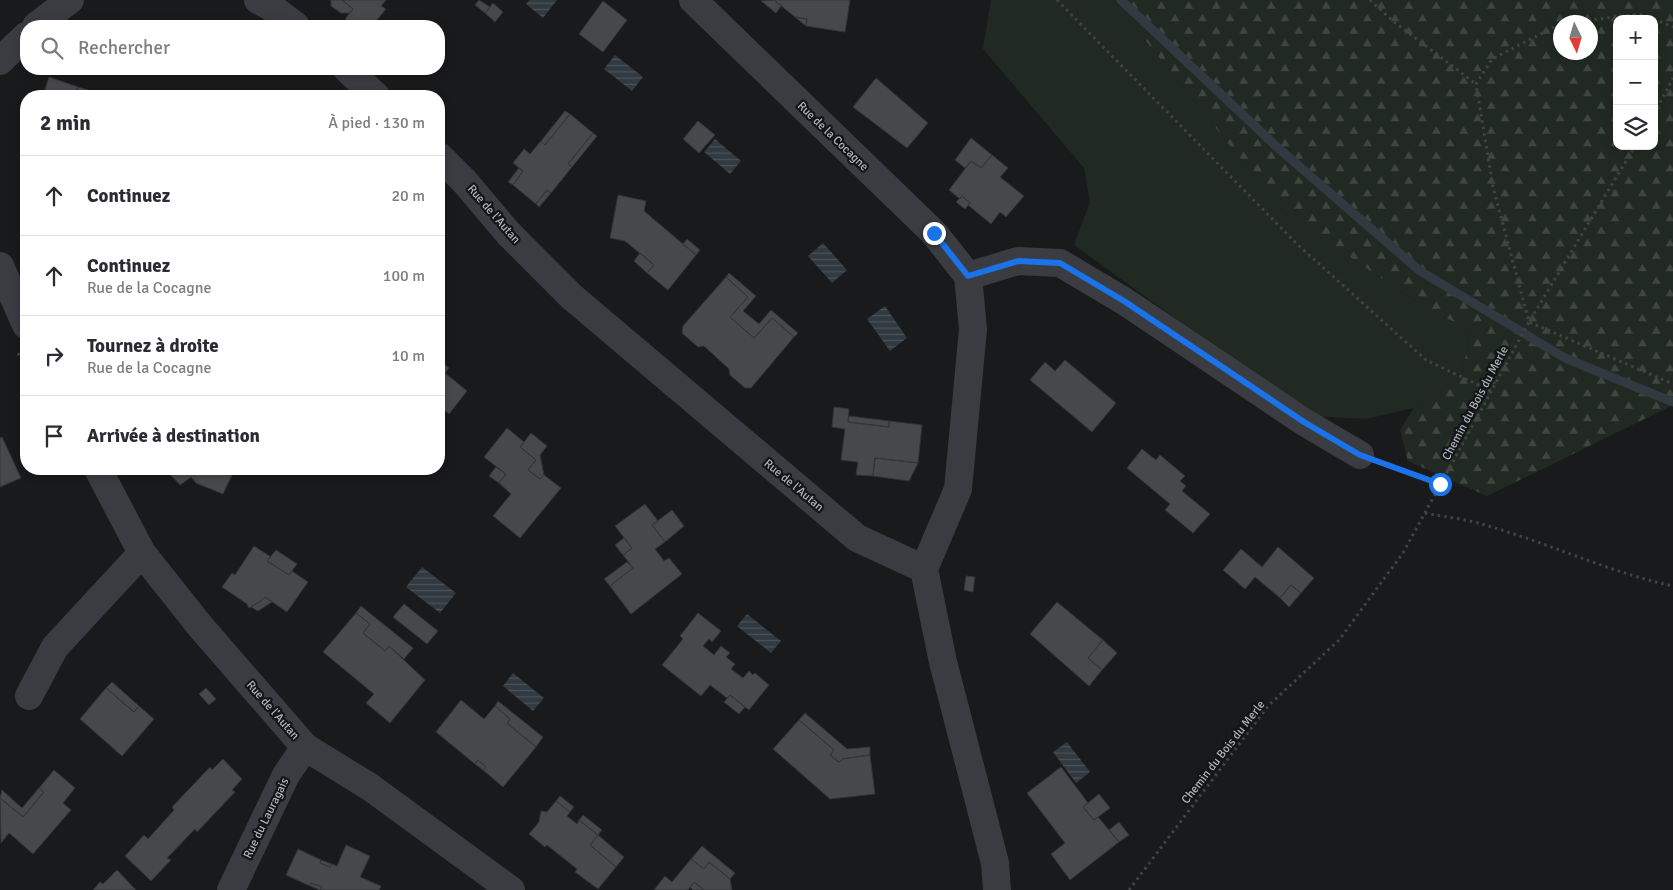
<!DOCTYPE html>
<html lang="fr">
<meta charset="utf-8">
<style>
body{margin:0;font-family:Signika,sans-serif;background:#f2f2f3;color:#2b2b33}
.controls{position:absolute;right:15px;top:15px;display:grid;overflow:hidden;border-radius:10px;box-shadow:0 2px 8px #0003}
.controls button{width:45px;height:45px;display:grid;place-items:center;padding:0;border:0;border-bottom:1px solid #e1e1e2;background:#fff;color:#2b2b33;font:25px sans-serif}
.compass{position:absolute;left:1553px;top:15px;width:45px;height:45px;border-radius:50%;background:#fff;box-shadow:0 2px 8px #0003;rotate:175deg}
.stop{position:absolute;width:15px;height:15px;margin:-11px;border:4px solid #1a73e8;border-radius:50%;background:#fff}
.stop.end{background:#1a73e8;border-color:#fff;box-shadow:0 1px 5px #0008}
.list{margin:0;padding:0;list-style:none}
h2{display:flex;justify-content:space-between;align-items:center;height:65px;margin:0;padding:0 20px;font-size:21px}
h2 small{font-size:16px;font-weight:400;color:#7c7c81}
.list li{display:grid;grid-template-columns:32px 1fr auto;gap:15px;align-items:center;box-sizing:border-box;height:80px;padding:0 20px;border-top:1px solid #e1e1e2}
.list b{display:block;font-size:19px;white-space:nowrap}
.list p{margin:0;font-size:16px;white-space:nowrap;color:#7c7c81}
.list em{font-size:16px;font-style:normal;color:#7c7c81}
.icon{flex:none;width:28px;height:28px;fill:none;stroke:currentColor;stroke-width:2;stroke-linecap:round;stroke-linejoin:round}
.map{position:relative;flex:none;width:1673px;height:890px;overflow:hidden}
.search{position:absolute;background:#fff;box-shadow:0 2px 8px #0003;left:20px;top:20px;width:425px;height:55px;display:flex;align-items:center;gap:12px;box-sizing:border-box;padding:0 18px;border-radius:20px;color:#7c7c81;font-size:19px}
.panel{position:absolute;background:#fff;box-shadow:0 2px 8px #0003;left:20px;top:90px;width:425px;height:385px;border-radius:20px}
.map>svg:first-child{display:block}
.green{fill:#212a22}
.forest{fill:url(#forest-firs);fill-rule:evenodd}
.water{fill:url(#water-rules)}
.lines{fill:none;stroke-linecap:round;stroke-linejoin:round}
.stream{stroke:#303a40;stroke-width:9}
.building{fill:#46484c;stroke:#343438}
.path{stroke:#414347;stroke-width:3;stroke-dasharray:2.5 4;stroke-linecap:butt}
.minor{stroke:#3b3c41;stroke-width:28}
.route{stroke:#1a73e8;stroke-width:6}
.labels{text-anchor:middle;stroke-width:4.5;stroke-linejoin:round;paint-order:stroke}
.street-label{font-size:12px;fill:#acb2bb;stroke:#141517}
</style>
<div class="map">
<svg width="1673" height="890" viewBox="0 0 1673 890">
<defs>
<pattern id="forest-firs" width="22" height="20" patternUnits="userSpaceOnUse" patternTransform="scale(1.25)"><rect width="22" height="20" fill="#212a22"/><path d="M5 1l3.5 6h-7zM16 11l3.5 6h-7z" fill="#3f4640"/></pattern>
<pattern id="water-rules" width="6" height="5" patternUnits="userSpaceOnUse" patternTransform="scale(1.25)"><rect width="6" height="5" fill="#303a40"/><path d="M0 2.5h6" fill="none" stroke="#4b545a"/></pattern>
</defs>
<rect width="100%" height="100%" fill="#191a1c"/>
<path class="green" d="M991,0H1113L1284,213L1429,310L1471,330L1461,377L1414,408L1366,419L1310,416L1074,245L1090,202L1084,168L983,49Z"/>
<path class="forest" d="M1113,0H1673V405L1487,496L1408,461L1400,430L1414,408L1461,377L1471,330L1429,310L1284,213ZM1617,19H1654V146H1617ZM1560,22H1590V52H1560Z"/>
<path class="water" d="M530,0H557L543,18L526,4Z
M615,55L643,77L632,91L604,69Z
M715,139L741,161L730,174L704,152Z
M823,243L847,270L832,283L808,256Z
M885,306L907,338L890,351L867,319Z
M422,567L456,593L440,613L406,587Z
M747,614L781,641L771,653L737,626Z
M513,673L544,698L533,711L503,686Z
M1067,742L1090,772L1076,783L1053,752Z"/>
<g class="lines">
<path class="stream" d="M1121,0L1277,147L1420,271L1565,358L1673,402"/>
</g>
<path class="building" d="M331,0H342L353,9L350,13H341L331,6Z
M342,0H386L381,6L386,9L372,26H354L345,19L353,9Z
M479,0L490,7L485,13L475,5Z
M774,0H850L845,32L806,26L807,19L795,17Z
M774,0L781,6L776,13L761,1Z
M603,1L627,20L603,52L579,34Z
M493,3L503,12L495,22L485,13Z
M795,17L807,19L806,26Z
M49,77L78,87L75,96H43Z
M876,78L928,123L907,148L853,107Z
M78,87L95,92L93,96H75Z
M565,111L570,114L545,145L541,141Z
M570,114L593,133L568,164L572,167L551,193L547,190L536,204L513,185L523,171L513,163L524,149L530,154L541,141L545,145Z
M698,121L715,135L699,153L683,139Z
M593,133L597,136L572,167L568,164Z
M971,138L992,155L981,168L971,161L965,168L955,160Z
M992,155L1008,168L1000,177L1024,196L1006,217L1000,212L991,224L968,205L970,203L962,196L960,199L949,190L971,161L981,168Z
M519,168L523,171L513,185L508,182Z
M547,190L551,193L539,207L536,204Z
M618,195L646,201L644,211L696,255L668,290L647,273L654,265L625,241L610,238Z
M962,196L970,203L965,209L956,202Z
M687,239L700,250L696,255L683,244Z
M640,253L654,265L647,273L634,261Z
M729,273L756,296L743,311L759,324L771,310L798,333L794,337L772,318L754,338L730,317L748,297L726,277Z
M726,277L748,297L730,317L754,338L772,318L794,337L751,388H745L730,375L729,369L704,346L698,347L682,333L683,326Z
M439,360L449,368L445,373L467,391L449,414L439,406Z
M1065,360L1116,403L1092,432L1030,380L1045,362L1055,371Z
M834,407L849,409L848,422L889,427V421L922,425L918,463L875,458L873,476L856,475L858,462L841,460L845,429L832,427Z
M849,416L889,421V427L848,422Z
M507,428L524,442L520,447L536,460L528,470L540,479L544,475L561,488L520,538L493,516L511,494L499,483L506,474L484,457Z
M531,433L547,446L540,455L544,475L540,479L528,470L536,460L520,447Z
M2,437L21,478L0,487V438Z
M1142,449L1156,460L1160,455L1185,476L1180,481L1186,486L1182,491L1210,514L1193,533L1165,510L1170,504L1127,468Z
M875,458L918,463L909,481L873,476Z
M496,467L506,474L499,483L489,476Z
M170,469H235L223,494L196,483L191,477L180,485L167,471Z
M645,504L658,521L652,525L665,542L655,549L664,561L669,558L682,574L631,614L610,586L633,568L623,555L632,548L615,526Z
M672,510L684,526L665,542L652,525Z
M624,538L632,548L623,555L615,545Z
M254,546L271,557L267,561L289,575L292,571L308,582L287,612L265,597L261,601L249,608L247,604L222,587L232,573L235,575Z
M1278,547L1314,578L1301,593L1291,585L1280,598L1255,577L1245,589L1223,570L1241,549L1262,567Z
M276,550L297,564L289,575L267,561Z
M627,562L633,568L610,586L604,579Z
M966,576L975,577L973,592L964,590Z
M1291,585L1301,593L1289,607L1280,598Z
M265,597L272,602L258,611L251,607L261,601Z
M1057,602L1103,640L1088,658L1102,670L1089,686L1030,634Z
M404,604L438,631L427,644L393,617Z
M361,606L413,648L404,659L389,646L385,651L363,633L370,624L356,613Z
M356,613L370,624L363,633L385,651L389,646L425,680L390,723L366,703L374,694L323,652Z
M698,613L721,631L712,642L709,639L703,646L714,655L721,646L730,653L726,657L735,664L731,669L743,678L749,671L753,675L755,673L769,685L749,710L730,695L727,698L710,685L701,696L662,665L683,639L680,636Z
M1103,640L1117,653L1102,670L1088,658Z
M112,682L139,706L134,712L106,688Z
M106,688L134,712L139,706L154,719L122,756L80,719Z
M206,688L216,699L209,705L199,694Z
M730,695L745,707L739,714L724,702Z
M461,700L484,719L495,706L510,719L507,723L536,747L503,787L483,770L486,767L478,760L475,764L436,732Z
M498,701L543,737L536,747L507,723L510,719L495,706Z
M805,713L847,749L870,747V755L842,759L839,762L830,755L834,750L799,720Z
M799,720L834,750L830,755L839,762L842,759L870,755L875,794L830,799L773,749Z
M223,759L242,779L232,790L235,792L197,832L195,829L167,858L171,860L151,881L125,856L144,835L148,839L174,810L172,807L210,767L212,770Z
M478,760L486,767L483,770L475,764Z
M1061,767L1088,803L1083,807L1094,820L1098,817L1119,842L1070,880L1051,854L1065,843L1027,793Z
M54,770L75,788L63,803L71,810L33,854L9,833L1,843L0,798L23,817L44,792L39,788Z
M39,788L44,792L23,817L0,798L2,790L22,808Z
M1099,794L1110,808L1094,820L1083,807Z
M560,796L574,807L570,812L556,801Z
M556,801L570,812L567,816L577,824L579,820L598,835L590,845L616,867L598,889L575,872L577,869L547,845L545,847L529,834L539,822L541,811L547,812Z
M583,815L602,830L598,835L579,820Z
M1119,822L1129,835L1119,842L1109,830Z
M598,835L624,857L616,867L590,845Z
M346,845L370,856L360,877L381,886L379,890H320L322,887L311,883L310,886L286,875L298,849L321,860L320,863L330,867L332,864L337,866Z
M702,846L735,873L730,879L709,862L704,869L691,859Z
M691,859L704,869L709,862L730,879L732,890H704L694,882L688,890H654L665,876L672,882Z
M321,860L332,864L330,867L320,863Z
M117,870L136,890H93L100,882L103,884Z
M694,882L704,890H693L690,887Z
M311,883L322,887L320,890L310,886Z"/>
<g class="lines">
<path class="path" d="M1057,0L1297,244L1426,360L1491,391
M1370,0L1393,21L1476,84
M1654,19L1673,27
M1575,22L1639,14L1652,19
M1560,24L1492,59L1476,84L1493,187L1529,322L1673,384
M1654,114L1673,78
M18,353L26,368
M1387,465L1440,484
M1425,513C1445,517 1466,519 1485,525C1549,543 1608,572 1673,586
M1129,890L1268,706L1339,640L1403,553L1529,322L1635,146"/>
<path class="minor" d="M258,0L271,7L296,26
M693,0L934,233L968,276L973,329L958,489L924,569
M36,26L70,0
M0,61L26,36
M347,69L376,96
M439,156L465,182L508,233L572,297L857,538L924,569
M0,266L26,325
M968,276L1018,261L1060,263L1124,301L1304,422L1360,455
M98,469L142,553L200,626L305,747L370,787L511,890
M924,569L943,662L995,863L997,890
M29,696L55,647L142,553
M231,890L286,775L305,747"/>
</g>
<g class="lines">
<path class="route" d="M934,233L968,276L1018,261L1060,263L1124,301L1304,422L1360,455L1440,484"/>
</g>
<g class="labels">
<g class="street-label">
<text transform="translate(833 136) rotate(44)" y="4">Rue de la Cocagne</text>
<text transform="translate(494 214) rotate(49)" y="4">Rue de l'Autan</text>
<text transform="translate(1475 403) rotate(-62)" y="4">Chemin du Bois du Merle</text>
<text transform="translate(794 485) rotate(40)" y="4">Rue de l'Autan</text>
<text transform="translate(273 710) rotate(49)" y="4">Rue de l'Autan</text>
<text transform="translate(1223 752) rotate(-52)" y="4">Chemin du Bois du Merle</text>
<text transform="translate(266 818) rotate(-64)" y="4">Rue du Lauragais</text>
</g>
</g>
</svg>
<div class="controls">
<button>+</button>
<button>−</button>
<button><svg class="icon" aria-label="layers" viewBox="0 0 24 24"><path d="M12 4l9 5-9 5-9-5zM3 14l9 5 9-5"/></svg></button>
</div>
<svg class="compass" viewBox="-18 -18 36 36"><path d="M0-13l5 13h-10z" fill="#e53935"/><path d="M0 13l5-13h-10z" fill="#7c7c81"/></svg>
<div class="stop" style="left:1440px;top:484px"></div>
<div class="stop end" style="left:934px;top:233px"></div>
<div class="search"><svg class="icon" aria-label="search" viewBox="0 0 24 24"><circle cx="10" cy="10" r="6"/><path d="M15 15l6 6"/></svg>Rechercher</div>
<section class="panel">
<h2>2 min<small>À pied · 130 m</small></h2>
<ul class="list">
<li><svg class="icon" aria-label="ahead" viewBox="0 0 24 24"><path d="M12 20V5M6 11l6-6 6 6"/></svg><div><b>Continuez</b></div><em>20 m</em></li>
<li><svg class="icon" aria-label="ahead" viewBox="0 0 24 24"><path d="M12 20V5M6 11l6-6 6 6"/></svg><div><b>Continuez</b><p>Rue de la Cocagne</p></div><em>100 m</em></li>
<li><svg class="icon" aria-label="right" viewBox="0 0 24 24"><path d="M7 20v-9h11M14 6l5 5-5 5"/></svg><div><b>Tournez à droite</b><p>Rue de la Cocagne</p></div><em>10 m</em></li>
<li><svg class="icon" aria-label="arrive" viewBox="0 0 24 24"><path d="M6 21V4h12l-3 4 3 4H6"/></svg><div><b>Arrivée à destination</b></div></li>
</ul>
</section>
</div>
